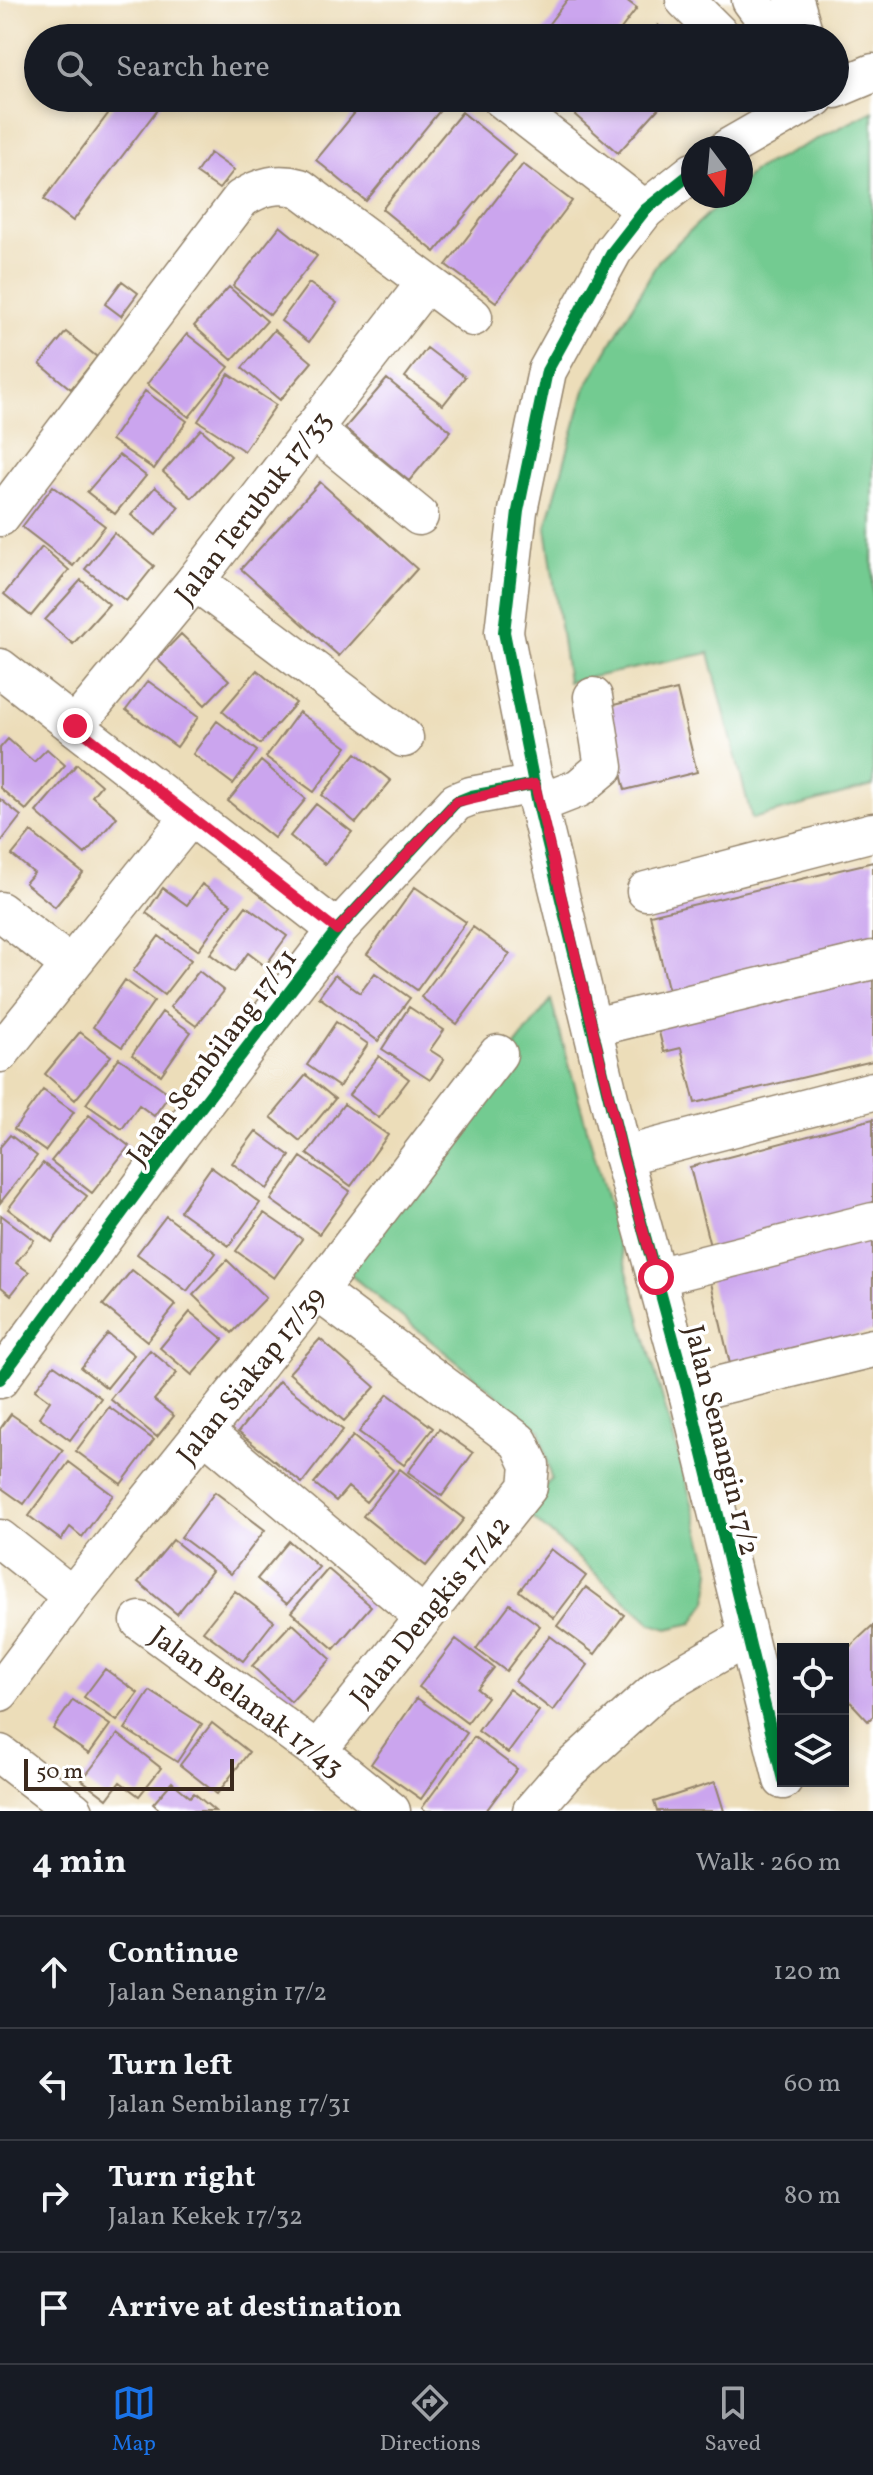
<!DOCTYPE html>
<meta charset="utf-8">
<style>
body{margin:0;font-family:Vollkorn,serif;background:#242831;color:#f1f3f6}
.controls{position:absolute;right:24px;bottom:24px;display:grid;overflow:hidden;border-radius:0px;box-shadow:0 4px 12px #0003}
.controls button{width:72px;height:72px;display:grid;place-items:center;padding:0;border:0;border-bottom:2px solid #363941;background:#171b24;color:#f1f3f6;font:40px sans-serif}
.compass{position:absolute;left:681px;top:136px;width:72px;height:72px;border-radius:50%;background:#171b24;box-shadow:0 4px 12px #0003;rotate:164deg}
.scale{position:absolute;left:24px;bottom:20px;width:210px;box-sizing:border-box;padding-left:8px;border:4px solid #3b2a1e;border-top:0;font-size:22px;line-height:28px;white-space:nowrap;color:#3b2a1e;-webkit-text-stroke:6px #fff;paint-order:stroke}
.stop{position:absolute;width:24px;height:24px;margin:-18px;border:6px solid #e11d48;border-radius:50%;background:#fff}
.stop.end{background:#e11d48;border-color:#fff;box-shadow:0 2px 8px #0008}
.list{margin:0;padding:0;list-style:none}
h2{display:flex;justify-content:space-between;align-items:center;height:104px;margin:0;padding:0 32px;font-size:34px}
h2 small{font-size:26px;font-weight:400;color:#9ea1a6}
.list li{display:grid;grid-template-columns:52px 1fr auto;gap:24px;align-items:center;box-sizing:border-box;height:112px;padding:0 32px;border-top:2px solid #363941}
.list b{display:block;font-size:30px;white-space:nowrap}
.list p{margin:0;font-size:26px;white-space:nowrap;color:#9ea1a6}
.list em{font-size:26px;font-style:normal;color:#9ea1a6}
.icon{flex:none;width:44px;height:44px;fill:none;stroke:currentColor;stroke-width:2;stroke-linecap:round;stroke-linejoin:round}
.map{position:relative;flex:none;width:873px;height:1811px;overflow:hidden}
.search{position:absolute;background:#171b24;box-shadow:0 4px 12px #0003;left:24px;right:24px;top:24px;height:88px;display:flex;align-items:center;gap:20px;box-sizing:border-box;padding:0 28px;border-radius:44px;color:#9ea1a6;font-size:30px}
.sheet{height:552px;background:#171b24}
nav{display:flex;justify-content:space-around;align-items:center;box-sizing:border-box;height:112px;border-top:2px solid #363941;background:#171b24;font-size:22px;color:#9ea1a6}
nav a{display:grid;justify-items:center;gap:4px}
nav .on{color:#1a73e8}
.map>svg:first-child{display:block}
.green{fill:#73cb91;stroke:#577a58;stroke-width:2}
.building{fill:#cba5ee}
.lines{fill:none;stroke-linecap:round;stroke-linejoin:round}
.minor-casing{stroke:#94846c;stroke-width:41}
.minor{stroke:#fff;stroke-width:38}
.cycleway-casing{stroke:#fff;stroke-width:17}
.cycleway{stroke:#00873e;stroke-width:12}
.route{stroke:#e11d48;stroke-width:10}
.labels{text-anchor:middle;stroke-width:7;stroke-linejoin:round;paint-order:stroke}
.street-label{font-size:28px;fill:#3b2a1e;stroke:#fff}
</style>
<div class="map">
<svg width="873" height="1811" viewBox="0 0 873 1811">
<rect width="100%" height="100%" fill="#fff"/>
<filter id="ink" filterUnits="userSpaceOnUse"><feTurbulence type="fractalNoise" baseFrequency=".0125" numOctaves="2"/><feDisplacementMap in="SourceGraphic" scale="16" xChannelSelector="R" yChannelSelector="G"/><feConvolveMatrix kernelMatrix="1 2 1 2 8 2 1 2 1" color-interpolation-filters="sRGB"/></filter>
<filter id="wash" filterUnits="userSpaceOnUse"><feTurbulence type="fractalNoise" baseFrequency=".006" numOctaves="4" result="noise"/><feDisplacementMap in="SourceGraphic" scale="32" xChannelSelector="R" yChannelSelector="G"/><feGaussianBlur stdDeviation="1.8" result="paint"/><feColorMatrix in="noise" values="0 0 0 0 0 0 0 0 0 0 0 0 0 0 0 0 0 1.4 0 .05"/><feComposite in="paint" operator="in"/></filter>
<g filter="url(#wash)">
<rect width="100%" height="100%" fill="#ecddb9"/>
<path class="green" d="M873,111V786L752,819L709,653L568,682L546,527L586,387L659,260L727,196H741V183L755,170Z
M551,1000L711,1571L707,1601L693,1623L667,1629L652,1624L525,1511L551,1479L540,1430L342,1268Z"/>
<g id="blocks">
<path class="building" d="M567,0H626L637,8L614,38H538Z
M658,25L672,38H646Z
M120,98H166L73,221L44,199Z
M367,98H442L447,102L366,201L316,160Z
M591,98H668L618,153L575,115Z
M462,112L515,155L435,252L382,209Z
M210,153L234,170L219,189L196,173Z
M523,164L572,201L496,302L446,265Z
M280,226L317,256L270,315L233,286Z
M122,281L138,293L121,316L105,304Z
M309,283L337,303L309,342L281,321Z
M229,287L267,321L232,360L194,326Z
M274,330L312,362L280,400L242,368Z
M66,332L97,357L71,389L40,364Z
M187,334L229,367L189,417L147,384Z
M427,348L465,377L443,405L405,377Z
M229,374L276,405L244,451L198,421Z
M387,379L451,431L409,481L345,428Z
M145,391L187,421L154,469L111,440Z
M201,429L231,456L192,498L163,472Z
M119,455L146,476L115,514L87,492Z
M320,482L417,569L339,656L241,569Z
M53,486L105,526L73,566L22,527Z
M155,487L179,507L156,535L131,515Z
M114,533L154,566L126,601L85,569Z
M42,547L69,570L31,616L4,594Z
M81,580L109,604L73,644L45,620Z
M181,634L229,680L205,705L157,659Z
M257,670L296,703L260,744L222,711Z
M148,681L198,717L177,747L126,710Z
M677,690L697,772L625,790L605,707Z
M299,712L347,747L314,792L266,757Z
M217,721L257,751L233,784L193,754Z
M8,739L34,762L47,749L65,765L26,810L0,788V748Z
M356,753L391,781L356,823L322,795Z
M261,761L306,799L274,838L228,801Z
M77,764L101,785L92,796L117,817L85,854L36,812Z
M0,799L21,816L0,843Z
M316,804L352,832L325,864L290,836Z
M31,832L83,873L55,907L25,883L34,873L12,855Z
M873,862V951L671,1000L650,915Z
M202,884L231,904L198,950L146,913L163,888L187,905Z
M415,887L466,922L417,990L367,954Z
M246,906L287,936L265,966L248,953L234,972L210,954Z
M473,927L510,954L457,1024L421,997Z
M159,936L191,960L164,995L133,971Z
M873,969V1061L695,1103L681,1048L664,1052L656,1020Z
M199,971L224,991L196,1026L170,1007Z
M375,973L410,998L378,1041L319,997L335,975L360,993Z
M125,980L154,1001L122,1047L93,1027Z
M409,1007L444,1030L430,1050L444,1059L430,1080L382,1049Z
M162,1012L191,1032L161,1075L132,1055Z
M336,1022L368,1044L339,1087L307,1065Z
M80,1032L111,1056L75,1100L45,1074Z
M379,1056L409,1079L379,1118L349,1095Z
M119,1058L170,1094L154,1116L139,1105L122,1129L86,1104Z
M306,1075L335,1099L300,1141L271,1117Z
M43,1090L74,1112L45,1151L14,1129Z
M344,1104L388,1135L351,1186L307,1154Z
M89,1115L129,1146L92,1193L51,1161Z
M873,1119V1216L713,1258L690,1167Z
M256,1131L290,1156L267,1189L232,1163Z
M10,1135L37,1156L0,1203V1147Z
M301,1157L350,1191L319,1234L271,1200Z
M43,1163L87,1196L52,1242L8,1209Z
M211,1167L260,1203L229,1246L180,1211Z
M264,1213L302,1239L274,1278L236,1251Z
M1,1215L34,1240L16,1263L29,1272L11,1295L0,1286Z
M166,1216L216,1253L187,1291L137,1254Z
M873,1231V1331L730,1364L708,1270Z
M227,1260L266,1298L232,1333L193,1295Z
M132,1270L176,1305L147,1341L103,1305Z
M190,1312L223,1339L192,1375L160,1348Z
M108,1334L134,1355L107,1388L81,1368Z
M320,1339L375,1387L344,1421L289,1373Z
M150,1350L177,1373L154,1400L174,1416L157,1437L110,1399Z
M54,1365L101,1398L70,1440L39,1417L50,1401L35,1390Z
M279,1381L343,1430L302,1483L238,1432Z
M388,1394L433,1428L404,1465L359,1432Z
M109,1407L154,1440L121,1484L76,1451Z
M11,1414L63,1450L24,1504L0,1487V1429Z
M439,1429L473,1453L442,1496L408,1472Z
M353,1436L393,1470L366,1502L348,1487L336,1501L314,1483Z
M69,1462L113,1495L82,1537L70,1527L61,1540L29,1516Z
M400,1469L464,1519L426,1566L363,1516Z
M215,1492L265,1530L231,1574L181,1537Z
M173,1540L212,1571L177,1614L138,1582Z
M289,1541L319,1567L287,1604L257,1579Z
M551,1549L586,1576L554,1618L519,1591Z
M328,1569L371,1606L334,1649L291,1612Z
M586,1587L624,1615L595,1654L557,1626Z
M235,1591L274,1621L243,1661L203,1631Z
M510,1604L540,1626L506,1671L476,1649Z
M292,1623L331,1659L291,1702L252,1666Z
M873,1625V1716L868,1721L843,1694V1653Z
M550,1636L588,1665L553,1711L515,1681Z
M456,1639L494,1668L477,1689L487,1697L467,1723L419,1687Z
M105,1669L138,1693L117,1721L84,1697Z
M509,1689L539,1711L508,1753L478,1731Z
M150,1691L202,1724L177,1762L125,1729Z
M417,1698L467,1733L421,1799L371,1764Z
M73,1700L110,1725L89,1754L53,1729Z
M212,1723L249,1752L217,1794L180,1765Z
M118,1734L161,1768L139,1796L120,1782L107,1799L82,1780Z
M474,1737L517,1769L486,1811H426L422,1808Z
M172,1782L190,1797L194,1793L215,1811H161L153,1804Z
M715,1782L724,1811H657L654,1802Z"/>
</g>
</g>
<g filter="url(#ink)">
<use href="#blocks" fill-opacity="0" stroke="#94846c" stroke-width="2"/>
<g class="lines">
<g class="minor-casing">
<g id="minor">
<path d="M685,0L723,38"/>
<path d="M751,0L779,38"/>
<path d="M794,0L805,38"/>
<path d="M835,89L873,73"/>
<path d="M501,98L645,210"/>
<path d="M728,148L815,98"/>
<path d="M693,172L645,210L613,251L547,371L518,511L504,632L538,804L623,1156L688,1393L783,1780"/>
<path d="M313,429L419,516"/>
<path d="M0,517L241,199C261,186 278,182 300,188L473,317"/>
<path d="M195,581L404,738"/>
<path d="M0,668L337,930"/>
<path id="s1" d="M75,726L195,581L425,284"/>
<path d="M538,804L579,788L604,767L593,697"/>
<path d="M646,891L873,832"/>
<path d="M0,911L70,965"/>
<path d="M594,1027L873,960"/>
<path d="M0,1053L190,817"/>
<path d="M623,1156L873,1091"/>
<path d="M656,1277L873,1222"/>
<path d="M317,1291L519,1442L530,1465L528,1487L317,1751"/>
<path d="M0,1379L168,1150L337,930L456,802L471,796L535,784"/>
<path d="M688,1393L873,1348"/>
<path d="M204,1432L423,1616"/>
<path d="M0,1539L72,1596"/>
<path id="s2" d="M140,1621L317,1751L391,1811"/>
<path id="s3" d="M0,1692L72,1596L317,1291L498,1054"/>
<path d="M0,1754L74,1811"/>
<path d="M532,1811L563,1775L660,1687L747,1637"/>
</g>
</g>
<use href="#minor" class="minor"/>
<g class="cycleway-casing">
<path id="cycleway" d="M693,172L645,210L613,251L547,371L518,511L504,632L538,804L623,1156L688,1393L783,1780
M0,1379L168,1150L337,930L456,802L471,796L535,784"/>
</g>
<use href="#cycleway" class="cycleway"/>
</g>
</g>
<g class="lines" filter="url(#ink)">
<path class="route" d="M75,726L337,930L456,802L535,784L623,1156L656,1277"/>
</g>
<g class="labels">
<g class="street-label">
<text dy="10" stroke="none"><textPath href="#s1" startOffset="282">Jalan Terubuk 17/33</textPath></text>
<text transform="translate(211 1056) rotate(-53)" y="10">Jalan Sembilang 17/31</text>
<text dy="10" stroke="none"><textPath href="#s3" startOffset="404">Jalan Siakap 17/39</textPath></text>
<text transform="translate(723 1440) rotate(76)" y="10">Jalan Senangin 17/2</text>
<text transform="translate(429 1610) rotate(-51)" y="10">Jalan Dengkis 17/42</text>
<text dy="10" stroke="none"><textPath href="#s2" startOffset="134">Jalan Belanak 17/43</textPath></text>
</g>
</g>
</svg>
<div class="controls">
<button><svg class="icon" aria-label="locate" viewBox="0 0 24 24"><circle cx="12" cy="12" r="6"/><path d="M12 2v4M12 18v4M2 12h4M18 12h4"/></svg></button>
<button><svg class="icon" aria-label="layers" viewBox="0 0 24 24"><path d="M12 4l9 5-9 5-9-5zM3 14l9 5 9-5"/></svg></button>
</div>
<svg class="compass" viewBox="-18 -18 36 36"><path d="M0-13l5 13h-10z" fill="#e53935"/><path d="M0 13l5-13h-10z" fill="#9ea1a6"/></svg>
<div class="scale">50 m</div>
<div class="stop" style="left:656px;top:1277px"></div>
<div class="stop end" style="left:75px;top:726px"></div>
<div class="search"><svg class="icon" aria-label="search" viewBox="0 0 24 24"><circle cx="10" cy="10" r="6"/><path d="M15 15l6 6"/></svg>Search here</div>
</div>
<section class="sheet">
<h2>4 min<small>Walk · 260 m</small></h2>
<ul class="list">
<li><svg class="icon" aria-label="ahead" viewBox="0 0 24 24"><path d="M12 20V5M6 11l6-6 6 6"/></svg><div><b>Continue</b><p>Jalan Senangin 17/2</p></div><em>120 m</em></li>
<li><svg class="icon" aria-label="left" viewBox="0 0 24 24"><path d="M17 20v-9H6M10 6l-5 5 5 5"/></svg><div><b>Turn left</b><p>Jalan Sembilang 17/31</p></div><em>60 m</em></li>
<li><svg class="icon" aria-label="right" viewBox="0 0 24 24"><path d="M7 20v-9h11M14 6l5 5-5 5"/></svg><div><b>Turn right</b><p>Jalan Kekek 17/32</p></div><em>80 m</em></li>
<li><svg class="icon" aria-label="arrive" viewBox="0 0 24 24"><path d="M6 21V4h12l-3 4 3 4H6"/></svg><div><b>Arrive at destination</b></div></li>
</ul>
</section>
<nav>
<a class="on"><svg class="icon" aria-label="map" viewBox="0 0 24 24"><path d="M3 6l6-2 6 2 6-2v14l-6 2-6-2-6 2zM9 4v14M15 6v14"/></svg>Map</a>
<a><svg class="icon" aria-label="directions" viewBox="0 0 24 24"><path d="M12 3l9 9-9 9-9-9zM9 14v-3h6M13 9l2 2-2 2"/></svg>Directions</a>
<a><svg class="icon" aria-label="saved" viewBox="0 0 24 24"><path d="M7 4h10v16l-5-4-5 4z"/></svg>Saved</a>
</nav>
